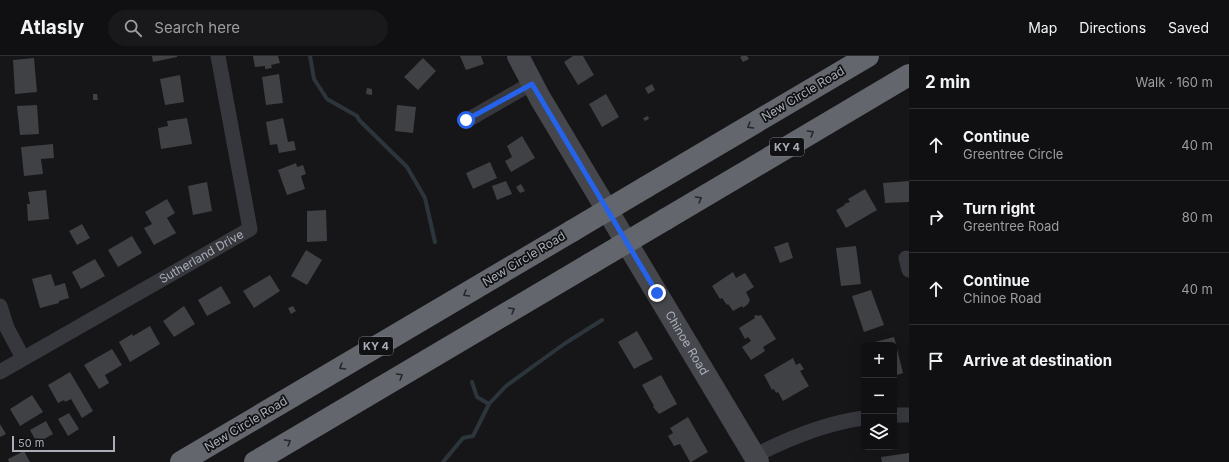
<!DOCTYPE html>
<meta charset="utf-8">
<style>
body{margin:0;font-family:Inter,sans-serif;background:#19191b;color:#f1f3f6}
.controls{position:absolute;right:12px;bottom:12px;display:grid;overflow:hidden;border-radius:6px;box-shadow:0 4px 16px #0002}
.controls button{width:36px;height:36px;display:grid;place-items:center;padding:0;border:0;border-bottom:1px solid #303032;background:#101012;color:#f1f3f6;font:20px sans-serif}
.scale{position:absolute;left:12px;bottom:10px;width:103px;box-sizing:border-box;padding-left:4px;border:2px solid #a8adb7;border-top:0;font-size:11px;line-height:14px;white-space:nowrap;color:#a8adb7;-webkit-text-stroke:3px #111113;paint-order:stroke}
.stop{position:absolute;width:12px;height:12px;margin:-9px;border:3px solid #2563eb;border-radius:50%;background:#fff}
.stop.end{background:#2563eb;border-color:#fff;box-shadow:0 1px 4px #0008}
.list{margin:0;padding:0;list-style:none}
h2{display:flex;justify-content:space-between;align-items:center;height:52px;margin:0;padding:0 16px;font-size:17px}
h2 small{font-size:13px;font-weight:400;color:#9c9d9f}
.list li{display:grid;grid-template-columns:26px 1fr auto;gap:12px;align-items:center;box-sizing:border-box;height:72px;padding:0 16px;border-top:1px solid #303032}
.list b{display:block;font-size:15px;white-space:nowrap}
.list p{margin:0;font-size:13px;white-space:nowrap;color:#9c9d9f}
.list em{font-size:13px;font-style:normal;color:#9c9d9f}
.icon{flex:none;width:22px;height:22px;fill:none;stroke:currentColor;stroke-width:2;stroke-linecap:round;stroke-linejoin:round}
.map{position:relative;flex:none;width:909px;height:406px;overflow:hidden}
header{display:flex;align-items:center;gap:24px;box-sizing:border-box;height:56px;padding:0 20px;background:#101012;border-bottom:1px solid #303032}
header strong{font-size:19px}
nav{display:flex;gap:22px;margin-inline-start:auto;font-size:14px}
.search{width:280px;height:36px;background:#19191b;display:flex;align-items:center;gap:10px;box-sizing:border-box;padding:0 14px;border-radius:22px;color:#9c9d9f;font-size:15px}
main{display:flex}
aside{flex:1;background:#101012}
.map>svg:first-child{display:block}
.lines{fill:none;stroke-linecap:round;stroke-linejoin:round}
.stream{stroke:#2c353b;stroke-width:4}
.building{fill:#404145}
.street{stroke:#37383d;stroke-width:15}
.secondary{stroke:#45474d;stroke-width:22}
.highway{stroke:#63666d;stroke-width:22}
.highway-bridge{stroke:#63666d;stroke-width:22}
.oneway{stroke:#26262a}
.route{stroke:#2563eb;stroke-width:5}
.labels{text-anchor:middle;stroke-width:3.5;stroke-linejoin:round;paint-order:stroke}
.shield{fill:#111113;stroke:#7b7e86;stroke-width:1}
.shield-label{font-size:11px;font-weight:bold;fill:#a8adb7}
.street-label{font-size:12px;fill:#a8adb7;stroke:#111113}
</style>
<header>
<strong>Atlasly</strong>
<div class="search"><svg class="icon" aria-label="search" viewBox="0 0 24 24"><circle cx="10" cy="10" r="6"/><path d="M15 15l6 6"/></svg>Search here</div>
<nav><a>Map</a><a>Directions</a><a>Saved</a></nav>
</header>
<main>
<div class="map">
<svg width="909" height="406" viewBox="0 0 909 406">
<rect width="100%" height="100%" fill="#161618"/>
<g class="lines">
<path class="stream" d="M310,0L314,23L327,43L357,60L359,64L407,111L425,142L435,186
M489,348L506,330L564,288L602,264
M443,406L463,382L473,380L489,348L477,341L472,326"/>
</g>
<path class="building" d="M152,0H177V1L153,6Z
M253,0H278L280,7L271,9L272,12L265,13V10L255,11Z
M460,0H481L484,8L466,14Z
M573,0H583L594,19L578,29L564,6Z
M742,0H747L749,3L743,6L740,1Z
M34,2L37,36L15,38L13,4Z
M423,2L436,15L418,34L404,21Z
M279,18L283,47L266,49L262,21Z
M180,19L184,46L165,49L160,23Z
M652,28L655,34L648,38L645,32Z
M367,32L372,33V39L366,38Z
M93,38H97L98,44H93Z
M606,38L619,61L602,71L589,48Z
M37,49L39,78L20,79L17,50Z
M397,49L416,51L413,77L395,75Z
M648,60L649,63L645,65L643,62Z
M187,62L192,88L161,93L158,72L168,70L167,65Z
M283,62L288,86L294,85L296,94L279,97L277,88L270,89L266,66Z
M522,80L535,102L511,116L505,105L512,101L507,90Z
M53,88L54,102L41,103L43,118L24,120L21,91Z
M490,106L497,122L473,133L466,117Z
M296,107L297,111L303,109L306,118L301,120L305,133L287,139L278,114Z
M506,125L512,138L497,144L492,130Z
M909,125V146L885,147L883,127Z
M207,126L212,155L193,159L188,130Z
M521,128L525,135L520,137L516,131Z
M865,133L877,154L846,172L836,154L845,149L844,148L850,146L848,143Z
M46,134L49,163L28,165L27,148H30L28,136Z
M167,143L175,157L167,162L176,177L154,189L144,172L152,168L145,156Z
M326,154L327,185L307,186V155Z
M82,168L90,182L77,189L69,175Z
M132,180L142,197L118,211L108,194Z
M788,186L793,202L780,207L774,191Z
M856,190L861,228L841,230L836,192Z
M306,194L322,204L307,229L291,220Z
M95,203L105,220L81,233L72,216Z
M733,216L736,222L745,217L754,231L746,236L750,244L748,248L743,252L742,250L733,255L728,248L727,249L722,242L720,243L712,230Z
M51,218L55,230L65,227L69,242L59,245V247L40,252L32,223Z
M270,219L280,235L254,252L243,235Z
M221,230L231,247L207,260L198,244Z
M871,234L884,269L864,276L852,240Z
M184,250L195,268L174,281L163,265Z
M293,250L296,255L291,258L288,252Z
M757,259L758,260L761,259L776,283L763,291L765,295L751,304L742,291L751,285L748,281L745,283L739,272L755,262L754,260Z
M150,270L160,288L130,306L119,286L132,278L133,280Z
M637,275L653,303L634,313L618,286Z
M894,281L903,317L894,320V289H871V287Z
M112,293L122,309L105,319L109,327L99,333L84,309Z
M793,302L796,309L800,307L804,313L800,315L809,330L783,345L778,336L776,337L774,333L772,334L764,319Z
M70,316L93,355L82,362L71,343L65,346L64,344L58,347L48,329Z
M661,319L677,348L659,358L653,351L654,350L642,329Z
M32,339L43,356L20,370L10,353Z
M69,357L79,373L68,380L58,363Z
M688,361L708,396L691,406H690L680,388L674,390L668,380L673,377L670,372Z
M46,365L53,378L37,387L30,374Z
M0,368L6,378L0,381Z
M24,395L30,406H9L8,403Z
M909,397V406H882L881,401Z"/>
<g class="lines">
<g class="street">
<path d="M466,65L532,27"/>
<path d="M906,202L909,214"/>
<path d="M0,250L7,272L23,302"/>
<path id="s1" d="M0,316L250,173L218,0"/>
<path d="M894,359H909"/>
<path d="M754,400C789,382 825,367 864,362"/>
</g>
<path class="secondary" id="s2" d="M518,0L540,42L758,406"/>
<path class="highway" d="M646,131L868,0
M666,163L909,19
M181,406L572,175
M255,406L590,208"/>
<path class="highway-bridge" d="M572,175L646,131
M590,208L666,163"/>
</g>
<defs><path id="oneway-chevron" d="M-2-3.5L2.5 0L-2 3.5" fill="none" stroke-width="1.6" stroke-linecap="round" stroke-linejoin="round"/></defs>
<g class="oneway">
<use href="#oneway-chevron" transform="translate(750 70) rotate(149)"/>
<use href="#oneway-chevron" transform="translate(811 77) rotate(-31)"/>
<use href="#oneway-chevron" transform="translate(699 143) rotate(-31)"/>
<use href="#oneway-chevron" transform="translate(466 238) rotate(149)"/>
<use href="#oneway-chevron" transform="translate(512 254) rotate(-30)"/>
<use href="#oneway-chevron" transform="translate(342 311) rotate(149)"/>
<use href="#oneway-chevron" transform="translate(400 320) rotate(-31)"/>
<use href="#oneway-chevron" transform="translate(288 386) rotate(-31)"/>
</g>
<g class="lines">
<path class="route" d="M466,64L532,28L657,237"/>
</g>
<g class="labels">
<g class="shield">
<rect x="770" y="82" width="34" height="18" rx="3"/>
<rect x="359" y="281" width="34" height="18" rx="3"/>
</g>
<g class="shield-label">
<text x="787" y="95">KY 4</text>
<text x="376" y="294">KY 4</text>
</g>
<g class="street-label">
<text transform="translate(803 38) rotate(-31)" y="4">New Circle Road</text>
<text dy="4" stroke="none"><textPath href="#s1" startOffset="232">Sutherland Drive</textPath></text>
<text transform="translate(524 203) rotate(-31)" y="4">New Circle Road</text>
<text dy="4" stroke="none"><textPath href="#s2" startOffset="333">Chinoe Road</textPath></text>
<text transform="translate(246 368) rotate(-31)" y="4">New Circle Road</text>
</g>
</g>
</svg>
<div class="controls">
<button>+</button>
<button>−</button>
<button><svg class="icon" aria-label="layers" viewBox="0 0 24 24"><path d="M12 4l9 5-9 5-9-5zM3 14l9 5 9-5"/></svg></button>
</div>
<div class="scale">50 m</div>
<div class="stop" style="left:466px;top:64px"></div>
<div class="stop end" style="left:657px;top:237px"></div>
</div>
<aside>
<h2>2 min<small>Walk · 160 m</small></h2>
<ul class="list">
<li><svg class="icon" aria-label="ahead" viewBox="0 0 24 24"><path d="M12 20V5M6 11l6-6 6 6"/></svg><div><b>Continue</b><p>Greentree Circle</p></div><em>40 m</em></li>
<li><svg class="icon" aria-label="right" viewBox="0 0 24 24"><path d="M7 20v-9h11M14 6l5 5-5 5"/></svg><div><b>Turn right</b><p>Greentree Road</p></div><em>80 m</em></li>
<li><svg class="icon" aria-label="ahead" viewBox="0 0 24 24"><path d="M12 20V5M6 11l6-6 6 6"/></svg><div><b>Continue</b><p>Chinoe Road</p></div><em>40 m</em></li>
<li><svg class="icon" aria-label="arrive" viewBox="0 0 24 24"><path d="M6 21V4h12l-3 4 3 4H6"/></svg><div><b>Arrive at destination</b></div></li>
</ul>
</aside>
</main>
